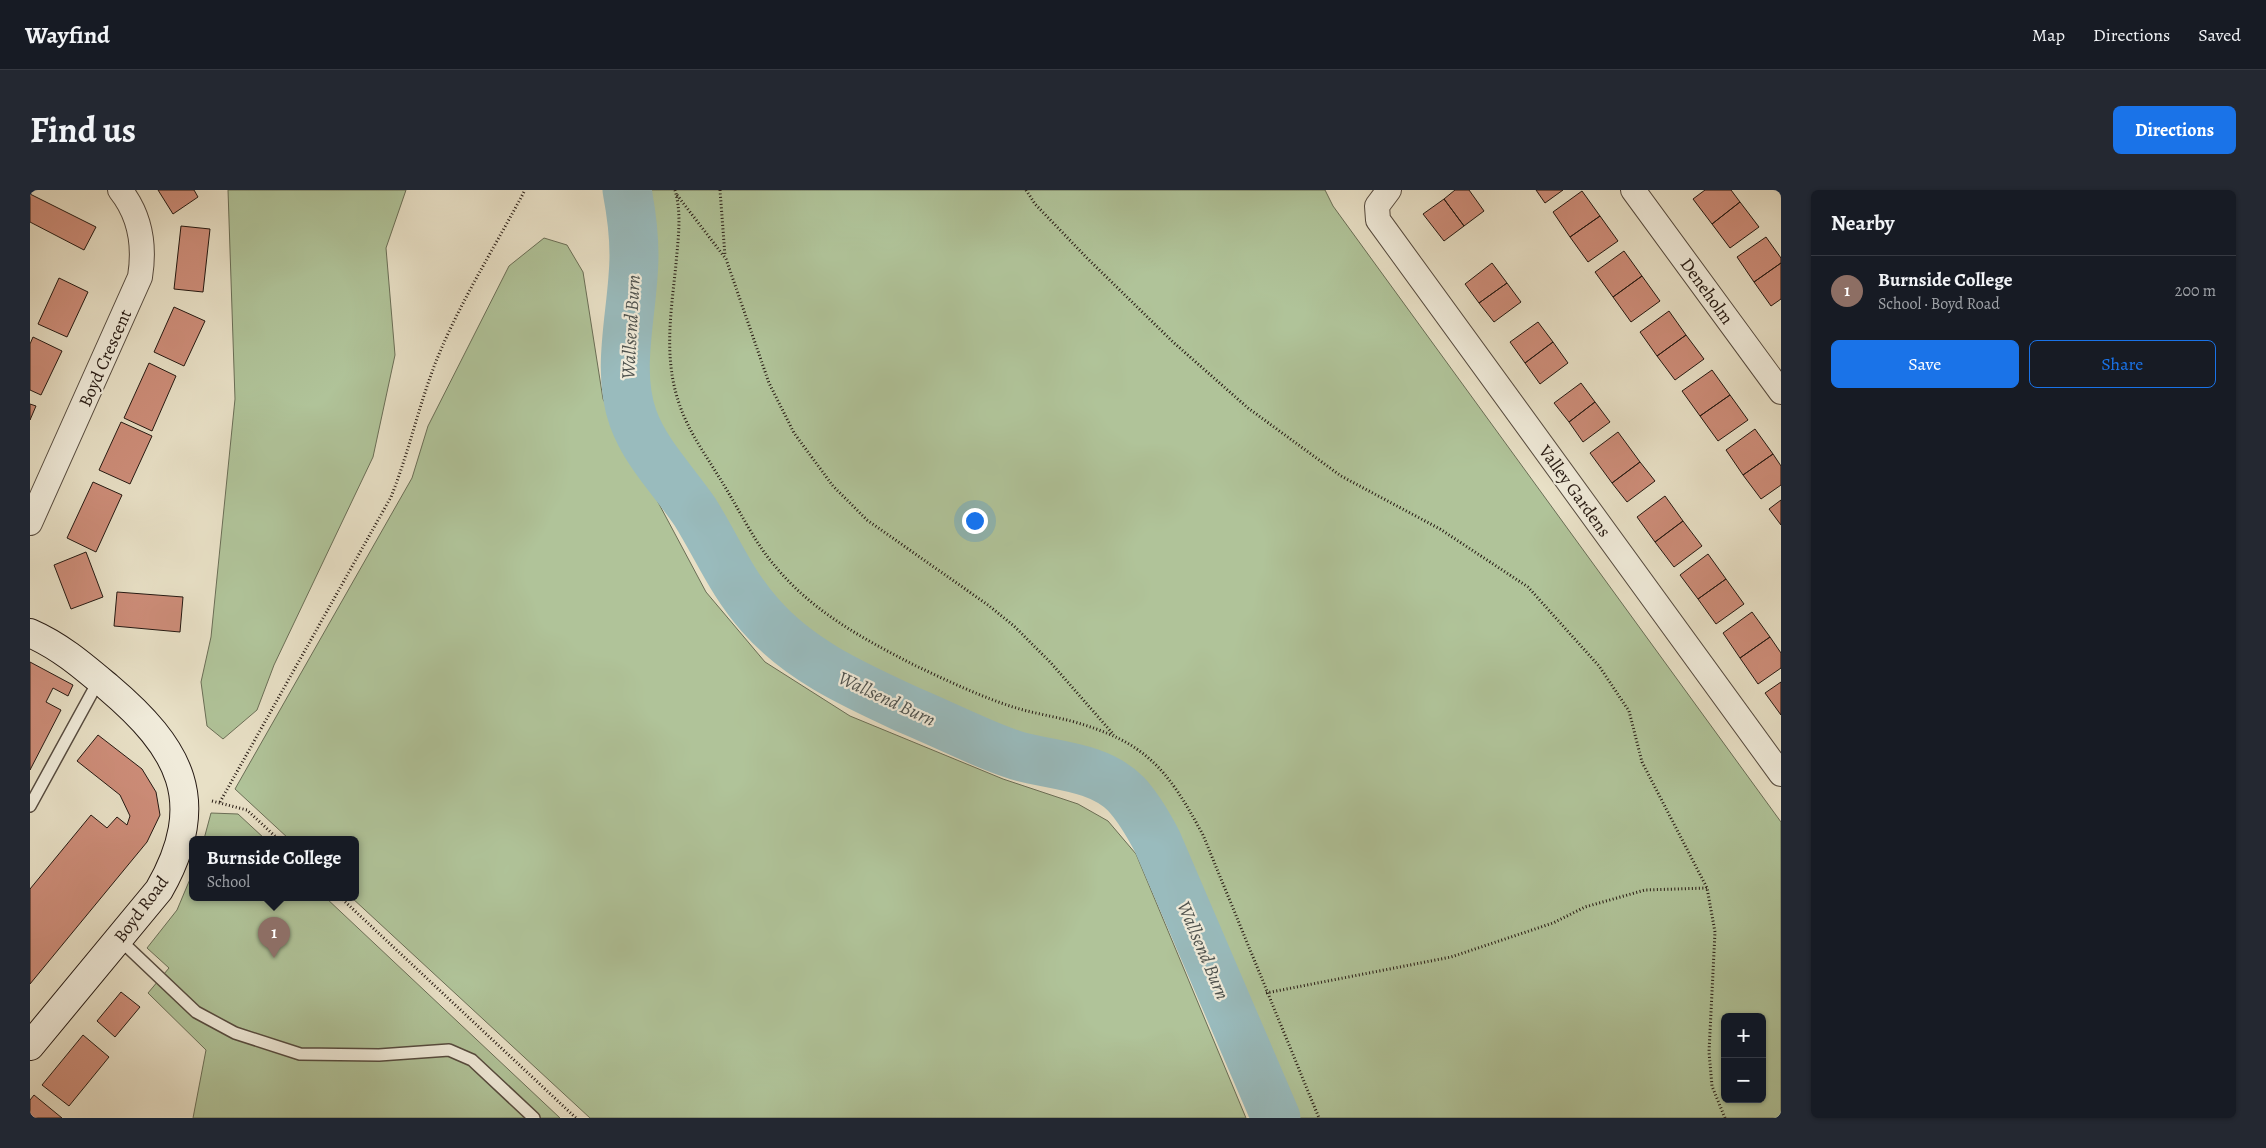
<!DOCTYPE html>
<meta charset="utf-8">
<style>
body{margin:0;font-family:Alegreya,serif;background:#242831;color:#f1f3f6}
.controls{position:absolute;right:15px;bottom:15px;display:grid;overflow:hidden;border-radius:8px;box-shadow:0 1px 4px #0004}
.controls button{width:45px;height:45px;display:grid;place-items:center;padding:0;border:0;border-bottom:1px solid #363941;background:#171b24;color:#f1f3f6;font:25px sans-serif}
.you{position:absolute;left:944px;top:330px;width:18px;height:18px;margin:-12px;border:4px solid #fff;border-radius:50%;background:#1a73e8;box-shadow:0 0 0 8px #1a73e833}
.badge{display:grid;place-items:center;width:32px;height:32px;border-radius:50%;background:#1a73e8;color:#fff;font-size:16px;font-weight:700}
.pin{position:absolute;translate:-50% -41px;filter:drop-shadow(0 1px 2px #0008)}
.pin::after{content:'';position:absolute;top:26px;width:18px;height:15px;background:inherit;clip-path:polygon(0 0,100% 0,50% 100%)}
.popup{position:absolute;left:159px;top:646px;width:170px;height:65px;box-sizing:border-box;display:grid;place-content:center;border-radius:8px;background:#171b24;filter:drop-shadow(0 1px 4px #0005);font-size:16px;white-space:nowrap;color:#9ea1a6}
.popup b{font-size:19px;color:#f1f3f6}
.popup::after{content:'';position:absolute;left:50%;top:100%;margin-left:-10px;border:10px solid transparent;border-top-color:#171b24}
.list{margin:0;padding:0;list-style:none}
h2{display:flex;justify-content:space-between;align-items:center;height:65px;margin:0;padding:0 20px;font-size:21px}
h2 small{font-size:16px;font-weight:400;color:#9ea1a6}
.list li{display:grid;grid-template-columns:32px 1fr auto;gap:15px;align-items:center;box-sizing:border-box;height:70px;padding:0 20px;border-top:1px solid #363941}
.list b{display:block;font-size:19px;white-space:nowrap}
.list p{margin:0;font-size:16px;white-space:nowrap;color:#9ea1a6}
.list em{font-size:16px;font-style:normal;color:#9ea1a6}
.actions{display:flex;gap:10px;padding:15px 20px}
.actions a{flex:1;padding:11px 0;border:1px solid #1a73e8;border-radius:8px;text-align:center;font-size:18px;color:#1a73e8}
.actions .main{background:#1a73e8;color:#fff}
.map{position:relative;flex:none;width:1751px;height:928px;overflow:hidden;border-radius:8px}
header{display:flex;align-items:center;gap:30px;box-sizing:border-box;height:70px;padding:0 25px;background:#171b24;border-bottom:1px solid #363941}
header strong{font-size:24px}
nav{display:flex;gap:28px;margin-inline-start:auto;font-size:18px}
.intro{display:flex;align-items:center;justify-content:space-between;box-sizing:border-box;height:120px;padding:0 30px}
h1{margin:0;font-size:35px}
.button{padding:12px 22px;border-radius:8px;background:#1a73e8;color:#fff;font-size:18px;font-weight:700}
main{display:flex;gap:30px;padding:0 30px}
aside{flex:1;background:#171b24;border-radius:8px;box-shadow:0 1px 4px #0004}
.map>svg:first-child{display:block}
.green{fill:#b0c399;stroke:#6a6e56;fill-rule:evenodd}
.lines{fill:none;stroke-linecap:round;stroke-linejoin:round}
.river{stroke:#99bbbd;stroke-width:49}
.building{fill:#cd8d79;stroke:#251912}
.lane-casing{stroke:#564b3f;stroke-width:14}
.street-casing{stroke:#564b3f;stroke-width:26}
.secondary-casing{stroke:#251912;stroke-width:30}
.path{stroke:#251912;stroke-width:3;stroke-dasharray:1 2.5;stroke-linecap:butt}
.lane{stroke:#f0ebda;stroke-width:11}
.street{stroke:#f0ebda;stroke-width:24}
.secondary{stroke:#f0ebda;stroke-width:28}
.labels{text-anchor:middle;stroke-width:4.5;stroke-linejoin:round;paint-order:stroke}
.street-label{font-size:18px;fill:#251912;stroke:#f0ebda}
.water-label{font-size:19px;font-style:italic;fill:#4e524e;stroke:#f0ebda}
</style>
<header>
<strong>Wayfind</strong>
<nav><a>Map</a><a>Directions</a><a>Saved</a></nav>
</header>
<div class="intro"><h1>Find us</h1><a class="button">Directions</a></div>
<main>
<div class="map">
<svg width="1751" height="928" viewBox="0 0 1751 928">
<rect width="100%" height="100%" fill="#e8e0c6"/>
<filter id="stains"><feTurbulence type="fractalNoise" baseFrequency=".004" numOctaves="4"/><feColorMatrix values="0 0 0 0 .2 0 0 0 0 .09 0 0 0 0 .02 0 0 0 .5 -.17"/></filter>
<radialGradient id="worn" r=".72"><stop offset=".6" stop-color="#630" stop-opacity="0"/><stop offset="1" stop-color="#630" stop-opacity=".3"/></radialGradient>
<path class="green" d="M198,0H376L356,58L365,165L343,267L244,475L227,520L193,549L177,536L171,492L181,447L205,209Z
M611,0H1295L1303,16L1751,632V928H1257L1128,628L1105,594L1078,576L1049,566L967,549L813,474L775,450L737,415L710,380L686,334L630,256L617,232L609,207L606,183L618,52ZM1695,827H1732V909H1695Z
M514,48L537,55L553,82L573,209L676,402L735,472L820,526L973,589L1048,614L1078,631L1106,664L1216,928H560L321,707H325V649H259L205,599L382,288L398,236L479,76Z
M181,623L208,624L235,649H174Z
M163,682V707H295L530,928H163L176,860L118,803L139,778L117,758L147,720Z"/>
<g class="lines">
<path class="river" d="M597,0C601,21 604,44 604,65C604,119 585,177 603,228C616,264 644,291 665,322C687,357 702,394 730,425C770,471 825,495 879,520C905,531 930,543 956,554C968,559 980,564 992,567C1027,576 1069,577 1096,604C1109,618 1118,634 1127,651L1246,928"/>
</g>
<path class="building" d="M128,0H164L168,7L143,24Z
M1425,0H1439L1454,21L1434,36L1414,9Z
M1506,0H1533L1515,13Z
M1675,0H1701L1710,12L1682,34L1663,9Z
M1552,1L1570,26L1540,47L1523,22Z
M0,4L66,37L54,60L0,32Z
M1414,9L1434,36L1414,51L1393,24Z
M1710,12L1729,37L1700,58L1682,34Z
M1570,26L1588,51L1558,72L1540,47Z
M151,36L180,39L173,102L144,99Z
M1736,47L1751,68V73L1724,92L1707,67Z
M1594,61L1612,86L1583,107L1565,82Z
M1462,73L1477,93L1449,113L1435,94Z
M1751,73V109L1741,116L1724,92Z
M1612,86L1630,111L1601,132L1583,107Z
M29,88L58,102L37,147L8,134Z
M1477,93L1491,112L1464,132L1449,113Z
M144,117L175,131L154,176L124,162Z
M1639,121L1656,145L1627,166L1610,142Z
M1508,132L1523,152L1495,173L1480,152Z
M1656,145L1674,169L1645,190L1627,166Z
M3,147L32,161L11,205L0,200V154Z
M1523,152L1538,173L1510,194L1495,173Z
M119,173L146,186L122,241L94,228Z
M1682,180L1700,205L1670,226L1652,201Z
M1551,193L1565,212L1539,232L1524,213Z
M1700,205L1718,230L1688,251L1670,226Z
M1565,212L1580,232L1553,252L1539,232Z
M0,214L6,216L0,230Z
M91,232L122,246L100,294L69,280Z
M1725,239L1743,264L1713,285L1696,260Z
M1588,242L1610,272L1582,293L1560,263Z
M1743,264L1751,276V295L1731,309L1713,285Z
M1610,272L1625,291L1597,312L1582,293Z
M63,292L92,305L66,362L37,348Z
M1635,306L1653,331L1625,352L1607,327Z
M1751,310V335L1739,319Z
M1653,331L1672,356L1644,377L1625,352Z
M56,362L73,407L41,419L24,375Z
M1678,364L1696,389L1668,409L1650,385Z
M1696,389L1714,414L1686,434L1668,409Z
M87,402L153,407L150,442L84,436Z
M1722,422L1740,447L1710,468L1693,443Z
M1740,447L1751,463V478L1728,494L1710,468Z
M0,472L43,495L38,506L23,498L16,512L31,520L0,580Z
M1751,492V525L1735,503Z
M68,545L112,579L126,602L130,625L117,652L0,794V699L61,625L77,638L87,627L97,635L100,626L90,605L47,571Z
M91,802L110,817L85,847L67,831Z
M53,845L79,867L39,916L12,895Z
M4,905L32,928H0V910Z"/>
<g class="lines">
<g class="lane-casing">
<path id="lane" d="M0,616L69,490
M89,749L166,822L205,843L270,864L349,865L419,860L442,870L504,928"/>
</g>
<g class="street-casing">
<path id="street" d="M1359,0L1347,16L1348,30L1751,584
M1603,0L1751,202
M0,333L110,87C115,56 110,25 90,0"/>
</g>
<g class="secondary-casing">
<path id="secondary" d="M0,443C30,456 53,476 78,497C150,558 180,611 129,700L0,856"/>
</g>
<path class="path" d="M645,0C652,24 648,49 646,74C641,123 633,169 650,216C660,245 680,271 695,297C711,323 725,353 745,376C783,422 832,448 884,475C916,490 949,506 983,517C1002,523 1022,526 1041,531C1116,552 1137,578 1173,645L1289,928
M690,0L695,66
M996,0L1005,14L1057,68L1143,152L1218,218L1311,286L1410,339L1498,397L1569,476L1599,521L1612,572L1677,698L1685,742L1679,862L1682,896L1695,928
M647,5L696,69L739,193L764,243L803,296L837,330L958,415L984,436L1021,473L1084,545
M182,611L217,620L248,649
M190,612L361,307C379,262 389,214 407,169C430,112 466,55 495,0
M310,707L546,928
M1236,803L1421,767L1523,733L1555,717L1615,700L1677,698"/>
<use href="#lane" class="lane"/>
<use href="#street" class="street"/>
<use href="#secondary" class="secondary"/>
</g>
<g class="labels">
<g class="street-label">
<text transform="translate(1677 101) rotate(54)" y="6">Deneholm</text>
<text transform="translate(75 168) rotate(-66)" y="6">Boyd Crescent</text>
<text transform="translate(1545 301) rotate(54)" y="6">Valley Gardens</text>
<text transform="translate(111 719) rotate(-53)" y="6">Boyd Road</text>
</g>
<g class="water-label">
<text transform="translate(600 137) rotate(-87)" y="7">Wallsend Burn</text>
<text transform="translate(857 508) rotate(25)" y="7">Wallsend Burn</text>
<text transform="translate(1174 760) rotate(67)" y="7">Wallsend Burn</text>
</g>
</g>
<rect width="100%" height="100%" filter="url(#stains)"/>
<rect width="100%" height="100%" fill="url(#worn)"/>
</svg>
<div class="controls">
<button>+</button>
<button>−</button>
</div>
<div class="you"></div>
<div class="pin badge" style="left:244px;top:768px;background:#8d6e63">1</div>
<div class="popup"><b>Burnside College</b>School</div>
</div>
<aside>
<h2>Nearby<small></small></h2>
<ul class="list">
<li><span class="badge" style="background:#8d6e63">1</span><div><b>Burnside College</b><p>School · Boyd Road</p></div><em>200 m</em></li>
</ul>
<div class="actions"><a class="main">Save</a><a>Share</a></div>
</aside>
</main>
